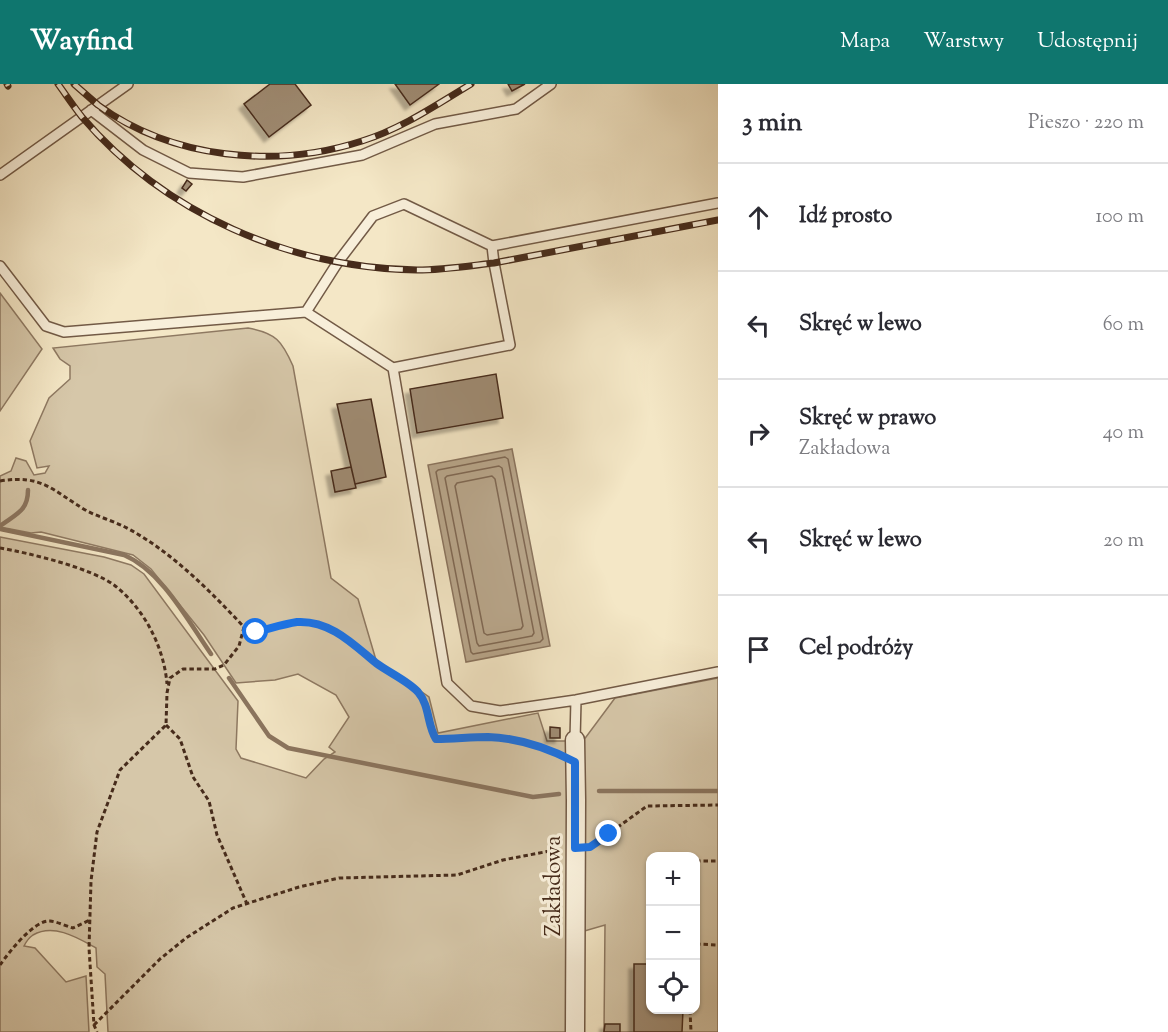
<!DOCTYPE html>
<html lang="pl">
<meta charset="utf-8">
<style>
body{margin:0;font-family:"Sorts Mill Goudy",serif;background:#f2f2f3;color:#2b2b33}
.controls{position:absolute;right:18px;bottom:18px;display:grid;overflow:hidden;border-radius:12px;box-shadow:0 2px 4px #0004}
.controls button{width:54px;height:54px;display:grid;place-items:center;padding:0;border:0;border-bottom:2px solid #e1e1e2;background:#fff;color:#2b2b33;font:30px sans-serif}
.stop{position:absolute;width:18px;height:18px;margin:-14px;border:4px solid #1a73e8;border-radius:50%;background:#fff}
.stop.end{background:#1a73e8;border-color:#fff;box-shadow:0 2px 6px #0008}
.list{margin:0;padding:0;list-style:none}
h2{display:flex;justify-content:space-between;align-items:center;height:78px;margin:0;padding:0 24px;font-size:26px}
h2 small{font-size:20px;font-weight:400;color:#7c7c81}
.list li{display:grid;grid-template-columns:39px 1fr auto;gap:18px;align-items:center;box-sizing:border-box;height:108px;padding:0 24px;border-top:2px solid #e1e1e2}
.list b{display:block;font-size:22px;white-space:nowrap}
.list p{margin:0;font-size:20px;white-space:nowrap;color:#7c7c81}
.list em{font-size:20px;font-style:normal;color:#7c7c81}
.icon{flex:none;width:33px;height:33px;fill:none;stroke:currentColor;stroke-width:2;stroke-linecap:round;stroke-linejoin:round}
.map{position:relative;flex:none;width:718px;height:948px;overflow:hidden}
header{display:flex;align-items:center;gap:36px;box-sizing:border-box;height:84px;padding:0 30px;background:#0f766e;color:#fff}
header strong{font-size:28px}
nav{display:flex;gap:33px;margin-inline-start:auto;font-size:21px}
main{display:flex}
aside{flex:1;background:#fff}
.map>svg:first-child{display:block}
.green{fill:#d6c7a9;stroke:#8e7962;stroke-width:1.5;fill-rule:evenodd}
.water{fill:#b9a78c;stroke:#8b755f;stroke-width:1.5}
.lines{fill:none;stroke-linecap:round;stroke-linejoin:round}
.shore{stroke:#806954;stroke-width:1.5}
.stream{stroke:#8b755f;stroke-width:4.5}
.building{fill:#a08d74;stroke:#462b1b;stroke-width:1.5;filter:url(#shadow)}
.service-casing{stroke:#725a46;stroke-width:12}
.minor-casing{stroke:#725a46;stroke-width:21}
.path{stroke:#462b1b;stroke-width:3;stroke-dasharray:4.5 3;stroke-linecap:butt}
.service{stroke:#f8efda;stroke-width:9}
.minor{stroke:#f8efda;stroke-width:18}
.rail-casing{stroke:#462b1b;stroke-width:7}
.rail{stroke:#f8efda;stroke-width:4.5;stroke-dasharray:14;stroke-linecap:butt}
.route{stroke:#1a73e8;stroke-width:8}
.labels{text-anchor:middle;stroke-width:6;stroke-linejoin:round;paint-order:stroke}
.street-label{font-size:22px;fill:#462b1b;stroke:#f8efda}
</style>
<header>
<strong>Wayfind</strong>
<nav><a>Mapa</a><a>Warstwy</a><a>Udostępnij</a></nav>
</header>
<main>
<div class="map">
<svg width="718" height="948" viewBox="0 0 718 948">
<defs>
<filter id="shadow"><feDropShadow dx="-5" dy="5" stdDeviation="1.5" flood-color="#0004"/></filter>
</defs>
<rect width="100%" height="100%" fill="#f4e7c6"/>
<filter id="stains"><feTurbulence type="fractalNoise" baseFrequency=".00333" numOctaves="4"/><feColorMatrix values="0 0 0 0 .2 0 0 0 0 .09 0 0 0 0 .02 0 0 0 .5 -.17"/></filter>
<radialGradient id="worn" r=".72"><stop offset=".6" stop-color="#630" stop-opacity="0"/><stop offset="1" stop-color="#630" stop-opacity=".3"/></radialGradient>
<path class="green" d="M0,209L42,265L0,327Z
M248,244C276,249 282,257 293,282L331,494L358,515L376,576L429,613L438,649L538,629L547,657H567L572,720L566,948H108L105,890L97,883L96,864C78,854 54,839 33,851C30,853 26,858 24,862L35,864L66,898L86,892L89,948H0V453L104,473L131,481L144,490L238,617L236,665L241,674L306,694L324,675L335,668L329,663L349,633L336,611L298,590L275,596L236,599L204,551L151,485L133,471L41,448L31,449L0,443V392L11,387L16,374L26,377L34,391L45,389L49,382L37,384L30,357L49,314L70,295V282L60,275L53,264Z
M718,594V948H604L605,841L581,848L583,657L615,614ZM650,772H696V926H650Z"/>
<path class="water" d="M512,365L550,562L466,578L428,381Z"/>
<g class="lines">
<path class="shore" d="M505,373L508,375L543,555L540,558L473,570L471,568L436,388L438,386Z
M499,382L502,384L534,549L532,552L479,562L477,559L445,394L447,392Z
M492,392L495,395L523,542L521,545L487,551L484,549L455,402L457,399Z"/>
<path class="stream" d="M0,442C16,430 28,427 28,406
M0,445L124,471C162,487 188,537 211,570
M229,594L269,652L288,664L533,713L559,710
M599,707H718"/>
</g>
<path class="building" d="M270,0H295L311,21L269,53L244,20Z
M395,0H439L410,21Z
M508,0H525L512,7Z
M187,96L192,100L186,107L182,104Z
M496,290L503,334L417,349L410,305Z
M371,315L386,393L355,400L337,320Z
M351,383L356,404L335,408L331,387Z
M550,643L560,644V654H550Z
M634,880H650V926H683L682,948H634Z
M605,940H620V948H604Z"/>
<g class="lines">
<g class="service-casing">
<path id="service" d="M91,26L143,66L189,89L243,93L362,71L435,40L516,25L551,0
M0,91L128,0
M0,182L46,242L64,248L306,228L393,284L447,599L471,622L500,627L576,616L718,588
M306,228L338,178L373,132L404,120L492,162L718,119
M393,284L510,261L494,179L492,162
M575,656L576,616"/>
</g>
<g class="minor-casing">
<path id="minor" d="M575,656L576,716L575,948"/>
</g>
<path class="path" d="M0,397C43,390 53,407 87,427C99,433 113,437 125,443C171,467 209,506 244,543L239,562L224,581L215,585H183L170,594L167,609L166,641L120,686L97,748L91,797L89,864L94,941L97,948
M0,464C29,469 91,484 114,501C144,524 164,563 167,600
M244,543L256,548L297,538L327,542L357,561L375,578L418,608L427,625L431,648L436,655C476,655 520,649 558,669
M166,641L180,655L193,693L209,717L217,751L247,820
M593,761L647,722L718,721
M696,777H718
M696,860L718,861
M0,881C9,868 34,836 50,837C58,838 66,842 73,844L90,836
M690,926L691,948
M94,941L160,875L186,854L233,824L299,803L339,794L457,791L503,776L560,765"/>
<use href="#service" class="service"/>
<use href="#minor" class="minor"/>
<g class="rail-casing">
<path id="rail" d="M7,0L8,2
M58,0C66,11 74,23 82,33C165,130 290,184 417,186C442,186 468,182 494,179L718,136
M74,0C82,7 90,14 98,21C172,75 276,85 362,57C401,45 436,21 471,0"/>
</g>
<use href="#rail" class="rail"/>
</g>
<g class="lines">
<path class="route" d="M256,548C269,545 283,540 297,538C330,536 353,560 376,579C388,588 408,597 418,608C430,622 427,641 436,655C453,655 471,653 488,653C519,654 548,664 575,678V764L590,763L609,750"/>
</g>
<g class="labels">
<g class="street-label">
<text transform="translate(552 802) rotate(-90)" y="8">Zakładowa</text>
</g>
</g>
<rect width="100%" height="100%" filter="url(#stains)"/>
<rect width="100%" height="100%" fill="url(#worn)"/>
</svg>
<div class="controls">
<button>+</button>
<button>−</button>
<button><svg class="icon" aria-label="locate" viewBox="0 0 24 24"><circle cx="12" cy="12" r="6"/><path d="M12 2v4M12 18v4M2 12h4M18 12h4"/></svg></button>
</div>
<div class="stop" style="left:256px;top:548px"></div>
<div class="stop end" style="left:609px;top:750px"></div>
</div>
<aside>
<h2>3 min<small>Pieszo · 220 m</small></h2>
<ul class="list">
<li><svg class="icon" aria-label="ahead" viewBox="0 0 24 24"><path d="M12 20V5M6 11l6-6 6 6"/></svg><div><b>Idź prosto</b></div><em>100 m</em></li>
<li><svg class="icon" aria-label="left" viewBox="0 0 24 24"><path d="M17 20v-9H6M10 6l-5 5 5 5"/></svg><div><b>Skręć w lewo</b></div><em>60 m</em></li>
<li><svg class="icon" aria-label="right" viewBox="0 0 24 24"><path d="M7 20v-9h11M14 6l5 5-5 5"/></svg><div><b>Skręć w prawo</b><p>Zakładowa</p></div><em>40 m</em></li>
<li><svg class="icon" aria-label="left" viewBox="0 0 24 24"><path d="M17 20v-9H6M10 6l-5 5 5 5"/></svg><div><b>Skręć w lewo</b></div><em>20 m</em></li>
<li><svg class="icon" aria-label="arrive" viewBox="0 0 24 24"><path d="M6 21V4h12l-3 4 3 4H6"/></svg><div><b>Cel podróży</b></div></li>
</ul>
</aside>
</main>
